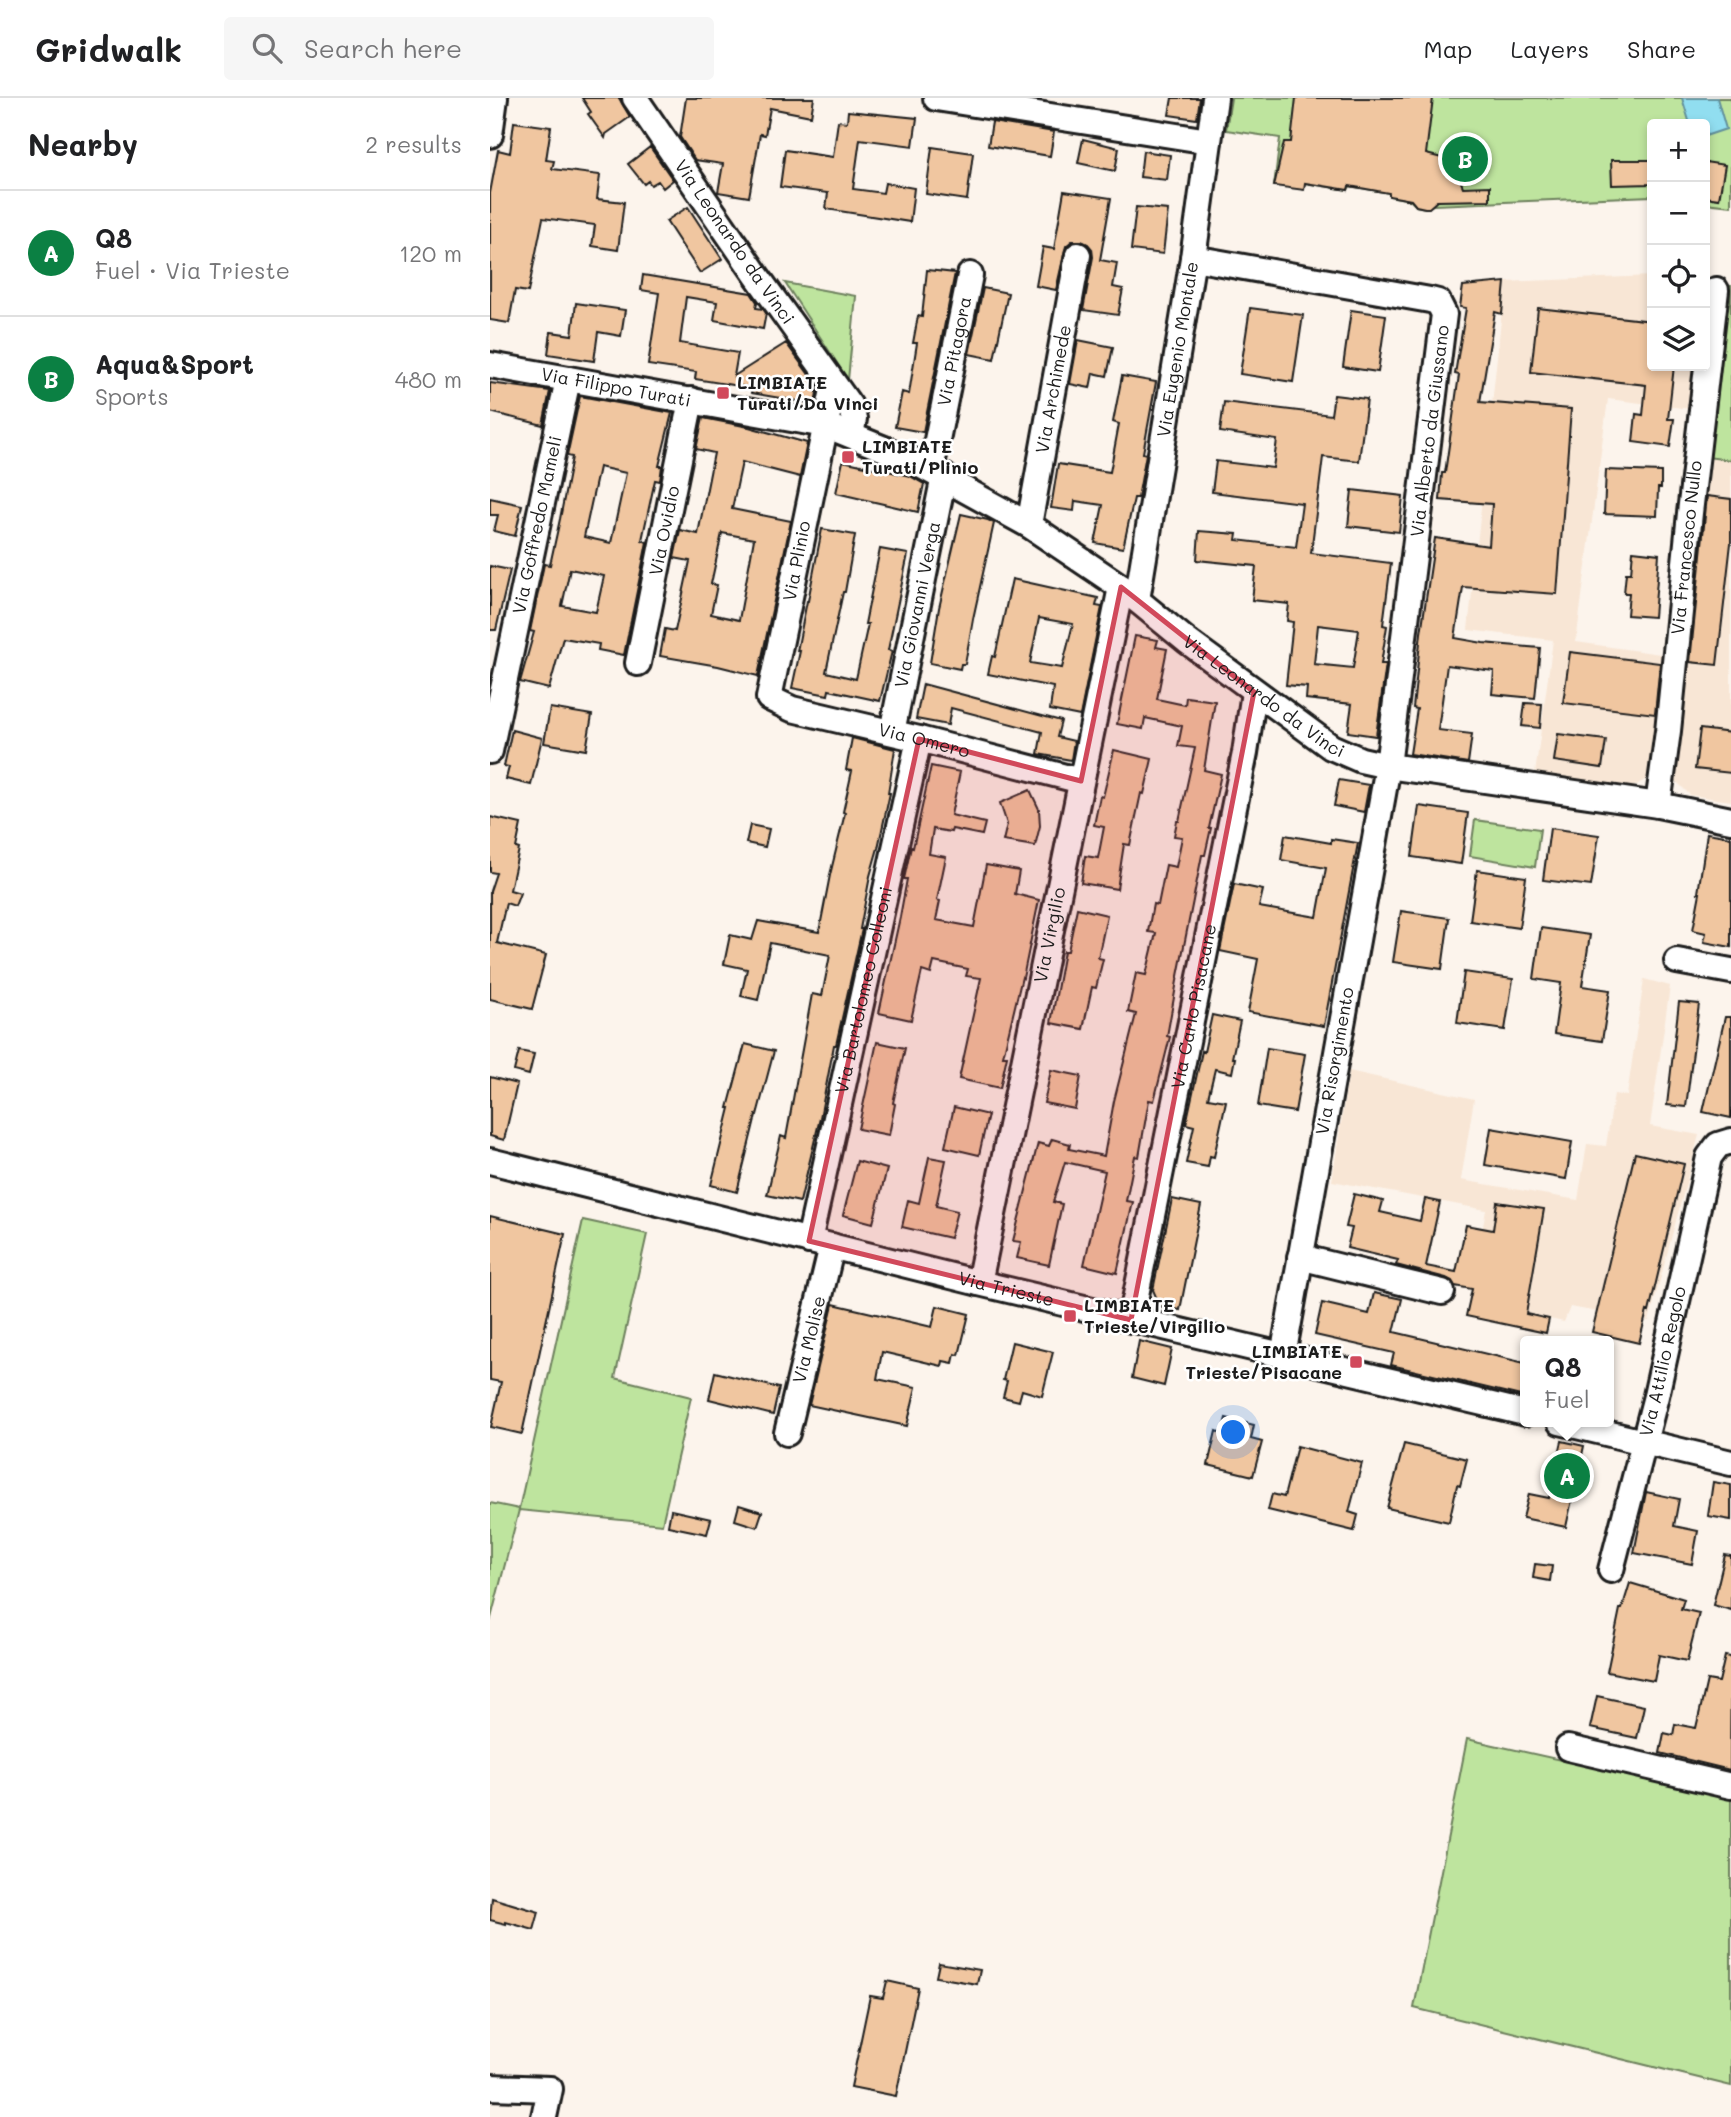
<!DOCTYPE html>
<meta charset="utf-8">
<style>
body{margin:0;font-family:Mali,sans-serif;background:#f6f6f6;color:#202124}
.controls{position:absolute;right:21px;top:21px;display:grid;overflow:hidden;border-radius:7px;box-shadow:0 4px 10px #0003}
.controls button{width:63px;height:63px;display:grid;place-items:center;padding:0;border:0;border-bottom:2px solid #e0e0e0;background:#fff;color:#202124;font:35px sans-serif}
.you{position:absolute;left:744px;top:1335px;width:24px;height:24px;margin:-18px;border:5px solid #fff;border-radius:50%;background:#1a73e8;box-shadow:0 0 0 10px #1a73e833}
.badge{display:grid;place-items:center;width:46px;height:46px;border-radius:50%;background:#0b8043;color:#fff;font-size:23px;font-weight:700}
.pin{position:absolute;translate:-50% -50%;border:4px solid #fff;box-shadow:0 2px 7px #0006}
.popup{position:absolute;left:1030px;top:1238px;width:94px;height:91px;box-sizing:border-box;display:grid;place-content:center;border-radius:7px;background:#fff;filter:drop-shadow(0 2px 5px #0005);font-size:23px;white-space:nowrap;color:#757577}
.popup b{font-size:26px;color:#202124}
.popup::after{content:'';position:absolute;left:50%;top:100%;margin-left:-14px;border:14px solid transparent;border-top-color:#fff}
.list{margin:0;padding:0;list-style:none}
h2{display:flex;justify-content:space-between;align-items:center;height:91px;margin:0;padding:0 28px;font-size:30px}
h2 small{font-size:23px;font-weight:400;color:#757577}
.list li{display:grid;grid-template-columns:46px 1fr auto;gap:21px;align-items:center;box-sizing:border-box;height:126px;padding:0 28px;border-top:2px solid #e0e0e0}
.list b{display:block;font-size:26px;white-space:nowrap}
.list p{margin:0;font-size:23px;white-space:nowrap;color:#757577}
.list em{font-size:23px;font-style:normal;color:#757577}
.icon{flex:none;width:38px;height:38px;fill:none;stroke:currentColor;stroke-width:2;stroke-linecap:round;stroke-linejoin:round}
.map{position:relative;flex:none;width:1241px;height:2019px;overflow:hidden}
header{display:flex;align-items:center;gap:42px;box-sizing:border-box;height:98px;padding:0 35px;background:#fff;border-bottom:2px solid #e0e0e0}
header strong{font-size:33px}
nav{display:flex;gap:38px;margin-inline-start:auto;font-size:24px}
.search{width:490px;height:63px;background:#f6f6f6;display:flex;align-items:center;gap:18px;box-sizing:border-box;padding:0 24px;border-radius:7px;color:#757577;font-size:26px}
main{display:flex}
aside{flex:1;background:#fff}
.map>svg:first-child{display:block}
.built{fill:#f8e6d5}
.green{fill:#bee49e;stroke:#6d805d;stroke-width:2}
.water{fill:#91def0;stroke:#62909b;stroke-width:2}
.building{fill:#f0c6a0;stroke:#1c1c1c;stroke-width:2;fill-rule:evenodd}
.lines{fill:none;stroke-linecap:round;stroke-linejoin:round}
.minor-casing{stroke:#1c1c1c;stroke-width:30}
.minor{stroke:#fff;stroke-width:24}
.marked{fill:#d1495b;fill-opacity:0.2;stroke:#d1495b;stroke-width:5;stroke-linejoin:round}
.poi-dot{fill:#d1495b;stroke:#fff;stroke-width:2.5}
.labels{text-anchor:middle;stroke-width:5;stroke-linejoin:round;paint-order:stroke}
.street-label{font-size:18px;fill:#1c1c1c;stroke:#fff}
.poi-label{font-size:18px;font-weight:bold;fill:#1c1c1c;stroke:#fff;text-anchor:start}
</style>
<header>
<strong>Gridwalk</strong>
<div class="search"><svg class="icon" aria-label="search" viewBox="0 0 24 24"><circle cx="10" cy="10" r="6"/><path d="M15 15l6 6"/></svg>Search here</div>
<nav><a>Map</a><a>Layers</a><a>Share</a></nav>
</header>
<main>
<aside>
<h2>Nearby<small>2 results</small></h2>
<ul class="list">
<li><span class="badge">A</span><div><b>Q8</b><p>Fuel · Via Trieste</p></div><em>120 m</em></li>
<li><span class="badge">B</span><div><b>Aqua&amp;Sport</b><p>Sports</p></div><em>480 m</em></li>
</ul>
</aside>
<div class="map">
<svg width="1241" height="2019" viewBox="0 0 1241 2019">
<rect width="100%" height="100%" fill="#fcf4ec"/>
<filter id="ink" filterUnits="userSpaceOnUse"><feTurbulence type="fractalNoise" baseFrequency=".0143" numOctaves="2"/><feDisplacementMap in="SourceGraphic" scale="14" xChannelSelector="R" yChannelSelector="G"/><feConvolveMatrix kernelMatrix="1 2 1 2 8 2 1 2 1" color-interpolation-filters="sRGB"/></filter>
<g filter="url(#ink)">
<path class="built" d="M1162,178V268H1205L1201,311L1118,301L1086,544L1177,557L1160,679L1143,689L1045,676L1063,542L978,532L1015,184Z
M1216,359L1241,362V703L1200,697L1186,683L1195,564L1215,398Z
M1154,881L1180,888L1160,1028L1209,1037L1159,1223L1080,1209L1074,1224L979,1204L996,1112L842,1083L859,973L984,1001L971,1082L1088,1102L1097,1046L1116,1048L1124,996L1137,998Z"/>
<path class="green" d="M741,0H1241V108L1215,105V26H1162V98L968,106L943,107L935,110L926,108L920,102L899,98V95L860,88L858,92L815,85L784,88L790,40L736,32Z
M295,185L366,198L358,282Z
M1239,188H1241V362L1216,359Z
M985,722L1050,731L1045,769L980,758Z
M93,1122L157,1136L125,1280L201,1299L172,1426L29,1412L0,1524V1405L29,1411Z
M977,1641L1241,1700V1988L924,1910Z"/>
<path class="water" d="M1192,0H1227L1236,31L1215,38V26H1200Z"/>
<path class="building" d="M92,0H129L140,19L116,36L115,40L98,16L101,14Z
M196,0H324L321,18L280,10L275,37L270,36L259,99L228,94L233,66L205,62L190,39Z
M682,0H710L707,21L679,17Z
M806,0H943L936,56L952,60L966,72L973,89L1000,88V102L947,103L939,110H935L926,108L921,102L899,98V95L859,88L858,92L815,85L814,92L784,88L794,44H801Z
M358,13L427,20L423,48L370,41L363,91L393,95L395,85L424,90L420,124L336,111L338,95L290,89L295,52L343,59L348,23L357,24Z
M24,24L61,29L56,62L64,63L62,71L110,77L107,101L134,104L128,152L102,148L105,127L53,120L38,194L25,192L19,225L0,222V95L8,52L20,55Z
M502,24L564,34L560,58L498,48Z
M593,41L629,50L625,73L588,65Z
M160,49L183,82L173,90L168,83L161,87L158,83L154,86L138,66Z
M442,49L483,55L477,102L436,96Z
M653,53L680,57L677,82L650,79Z
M1121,62H1162V86L1122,87Z
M1215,64L1235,67L1229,101L1215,99Z
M574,93L621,100L610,162L627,165L623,189L633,191L628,217L593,212L603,159L602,151L598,146L591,143H582L576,148L566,192L546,188L553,149L564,151Z
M198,109L232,161L210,175L176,123Z
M646,109L678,112L673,156L641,152Z
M437,172L465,175L433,334L405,329L412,294L419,296L427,245H423L428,218L432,219Z
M153,177L261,195L267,204L266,210L273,211L276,215L273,231L224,222L227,204L196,199L190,245L248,255L244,278L296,245L328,289L325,306L261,295L262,290L205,281L206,274L158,267L169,195L151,192Z
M1015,184L1012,216L1005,214L990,304L1081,311L1067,496L973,489L965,540L993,545L1050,550L1045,600L1002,596L1004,573L957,567L948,632L982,636L978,665L920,656L927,611L923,610L931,535L945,440L999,448L1002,406L950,402L952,375H955L969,277L965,276L976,210L970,209L973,188Z
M493,190L518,195L504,261L479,256Z
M86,205L135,212L131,238L108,234L104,263L58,256L61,234L82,237Z
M760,210L813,217L803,284L750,276Z
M1048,210L1162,223V268H1184L1178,321H1184L1180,349L1143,344L1146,316L1153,317L1156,287L1041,274Z
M861,212L896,217L888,274L853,269Z
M588,242L623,249L617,278L603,275L600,290L580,286Z
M632,278L666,284L653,355L656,356L648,400H644L633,450L605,445L613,407L585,403L584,413L561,410L568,366L620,374L629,326L623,324Z
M0,285L60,293L53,327L0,314Z
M844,297L877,301L869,363L833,359L821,455L901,465L893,527L897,528L891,566H896L886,638L858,634L862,606L816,601L817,589L796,587L803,524L797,523L799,506L762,502L766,468L707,462L709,433L747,436L746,442L806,449L812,405L722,394L726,363L783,370L787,342L730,334L734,304L841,317ZM828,527L869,532L863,570L824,566Z
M90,298L182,315L169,368H172L170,383L165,382L152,442L157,444L134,557L108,552L109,546L73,540L59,591L30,584L44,534L40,533L54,466L60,467L70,421L82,359L77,358ZM109,369L136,375L121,445L94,439ZM80,471L114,478L106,514L72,508Z
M213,320L259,329L317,345L310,379L252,364L242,411L301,423L268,578L228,568L170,558L175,531L185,533L200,463L184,460L190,432L208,436L224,355L206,351ZM232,435L264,441L249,522L221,516L227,487L221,486Z
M353,363L420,378L434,386L428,414L346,395Z
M1116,372L1171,374V390H1168L1167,418L1114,416Z
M862,392L913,398L909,434L858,428Z
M1217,398L1241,401V445L1227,567L1200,564Z
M0,400L32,407L25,438L4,433L8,417H0Z
M471,416L498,422L504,425L483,521L475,566H471L470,571L440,565L449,510Z
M332,431L365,437L355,494H353L336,574L366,581L378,526H375L390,451L418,456L398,552L402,553L390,603L339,592L338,597L302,590L310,553H307L317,503H318Z
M1143,453L1169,456L1164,519L1137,517L1139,495H1134L1136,475H1141Z
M0,468L20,472L6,532H0Z
M522,481L608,500L606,508L612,509L590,618L560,612L563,589L498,576L502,558L505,559ZM549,520L583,526L572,570L540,565Z
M645,538L668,542L666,549L677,551L667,601L695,607L696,599L725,603L714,672L731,676L719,730H721L715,757H712L687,883L677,938L680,939L664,1003L659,1002L649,1059L645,1058L636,1103L643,1104L627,1175L594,1167L615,1073L575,1064L563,1104L572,1106L559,1167L527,1160L531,1144L523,1143L548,1045L559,1048L562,1041L580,1046L579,1051L614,1058L624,1003L646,916L638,914L646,875L656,877L666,835L658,834L663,806L668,807L676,767L686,769L692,739L684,738L687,723H689L705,650L688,648L692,628L655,620L653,631L627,626Z
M1080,554L1170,565L1165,616L1073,605Z
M433,586L571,623L567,639L584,643L581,662L548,656L552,634L461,610L458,627L426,621Z
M1035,605L1052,606L1050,630L1032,628Z
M60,610L102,617L96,652L54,645Z
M1210,631L1241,635V675L1205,671Z
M22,632L52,640L41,687L16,681L19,669L14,668Z
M1068,636L1116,642L1112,670L1064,663Z
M362,640L405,651L398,695H400L388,750L380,778L370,831H372L346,947H344L330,1020L310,1104L277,1097L291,1038L296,1040L322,896L332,898L340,857L280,845L268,902L251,898L257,871L234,866L240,837L262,842L268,823L329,834L340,777L355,715L353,714L362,673L356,672Z
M624,652L662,661L654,696L651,695L640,747L634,746L627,791L591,785L595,758L608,760L614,729L604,727L610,698L613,699Z
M441,668L470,674L461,717L495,725L492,737L462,731L461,734L443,731L439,756L456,759L447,802L450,803L446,822L484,829L496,767L529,773L525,796L549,802L533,880L532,879L513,958H517L510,990L469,981L491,880L476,878L478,871L444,864L441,876L432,873L421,922L389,915L410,819L417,781H414L421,749L423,750Z
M849,682L879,687L874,714L844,708Z
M540,692L549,711L550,728L545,748L513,743L517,726L510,705Z
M929,708L978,715L971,766L922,759Z
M0,719L31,726L26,750L29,751L20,792L30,795L25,808L16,805L7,845L56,857L42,911L0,901V793L6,775L0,774Z
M260,727L279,731L275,749L256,745Z
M1060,730L1109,737L1101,788L1053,782Z
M1217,735L1241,739V849L1214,844L1216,835L1203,832L1210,795H1208Z
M795,737L841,745V741L868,745L834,928L758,914L768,861L730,853L744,786L773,792L769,809L827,819L836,770L791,762Z
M987,772L1036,779L1029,830L980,823Z
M587,810L617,817L608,860L613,861L606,890L602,889L593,931L561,925L574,853H578Z
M911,813L959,820L952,871L903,864Z
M1051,830L1100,837L1092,888L1120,892L1112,943L1064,936L1071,885L1044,881Z
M974,874L1023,881L1015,932L967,925Z
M1189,904L1209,906L1196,1009L1177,1007Z
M722,917L750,923L742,960H745L742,975L725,971L718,1000L736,1003L724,1059L720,1058L718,1069L696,1065L704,1028L696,1026L712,953L714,954Z
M1235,919H1241V1020L1213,1014Z
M387,944L415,950L403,1005L405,1006L399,1037L368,1031Z
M255,946L284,953L267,1017H266L247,1094L221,1087L240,1010H238Z
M777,950L815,956L805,1014L768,1008Z
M29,953L44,956L39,977L24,973Z
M561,972L591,978L585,1011L554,1005Z
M0,979L27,986L14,1042L0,1038Z
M464,1009L498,1017L489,1057L455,1049Z
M1001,1030L1082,1044L1076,1081L995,1067Z
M1145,1055L1194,1066L1159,1214L1157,1213L1149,1245L1102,1234Z
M439,1059L456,1062L446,1108L467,1113L460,1140L412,1129L418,1102L429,1105Z
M367,1063L397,1071L383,1125L353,1117Z
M864,1096L893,1103L890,1114L930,1123L935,1101L950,1104L936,1168L966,1174L976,1127L1003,1132L1007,1104L1054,1111L1036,1216L1059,1221L1056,1235L976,1218L982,1191L965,1188L962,1183L956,1180L906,1167L908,1162L857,1150L862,1130L856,1129Z
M682,1101L711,1107L690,1212L670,1208L663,1192Z
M0,1118L75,1136L32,1336L1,1329L11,1284L0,1282Z
M884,1195L912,1201L904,1234L1035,1265V1299L901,1267L904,1255L825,1237L832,1205L879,1216Z
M343,1206L442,1229L447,1208L479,1216L469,1257L465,1256L463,1265L453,1263L452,1268L392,1254L387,1281L426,1289L417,1328L319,1307Z
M649,1243L682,1251L674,1288L642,1280Z
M522,1244L563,1254L552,1298L532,1292L529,1303L513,1299L517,1283L513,1282Z
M225,1274L289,1290L283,1317L219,1301Z
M736,1320L764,1327L761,1341L772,1344L763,1378L718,1367L726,1333L732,1335Z
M1072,1343L1094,1348L1076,1429L1033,1420L1039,1396L1059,1400Z
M914,1346L977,1361L970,1388L967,1387L959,1424L897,1410Z
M807,1348L872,1365L859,1414L868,1417L864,1433L778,1412L782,1396L794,1399Z
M1223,1384L1241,1387V1422L1218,1418Z
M1156,1394L1189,1401L1184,1428L1208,1433L1202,1466L1144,1455Z
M249,1407L272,1414L267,1429L245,1422Z
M181,1412L221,1421L217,1436L178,1428Z
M1235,1457L1241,1458V1512L1223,1507Z
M1045,1466L1062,1468L1060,1483L1043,1480Z
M1140,1485L1194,1501L1191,1511L1209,1515L1197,1563L1169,1557L1164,1583L1117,1574L1130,1511H1132Z
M1235,1558L1241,1559L1240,1672L1170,1655L1174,1635L1183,1637L1185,1626L1206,1630L1217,1582L1229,1584Z
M1107,1598L1154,1608L1147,1640L1100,1630Z
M2,1800L49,1814L44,1832L16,1824V1826L0,1822Z
M449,1865L490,1872L487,1886L446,1879Z
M397,1883L428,1890L406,1998L361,1989L380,1898L393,1900Z"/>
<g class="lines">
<g class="minor-casing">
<g id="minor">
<path id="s1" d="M145,0L267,178L360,308L364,321L361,337"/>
<path d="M446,0L719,43"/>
<path d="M0,37L5,0"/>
<path d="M703,160L940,202L948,204L954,216L898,668L793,1258"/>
<path id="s2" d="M0,267L335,327L419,361L539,427L631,489L697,543L841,649L871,662L898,668L1168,707L1241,722"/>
<path id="s3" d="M344,287L279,600L302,611L429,641L591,683"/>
<path id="s4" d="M441,372L480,177"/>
<path id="s5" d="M539,427L588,157"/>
<path id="s6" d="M647,502L703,160L725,0"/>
<path id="s7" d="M148,565L201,302"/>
<path id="s8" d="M402,634L454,378"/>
<path id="s9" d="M0,653L78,281"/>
<path id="s10" d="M1168,707L1178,633L1200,415L1226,192"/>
<path d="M1187,863L1241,873"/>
<path id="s11" d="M0,1063L489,1185L1035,1315"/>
<path id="s12" d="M319,1143L429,641"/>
<path d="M810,1159L952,1194"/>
<path id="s13" d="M489,1185L631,489"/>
<path id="s14" d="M641,1222L755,655L764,594"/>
<path d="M1070,1324L1241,1365"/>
<path id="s15" d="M297,1335L342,1148"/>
<path id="s16" d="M1121,1472L1166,1298L1219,1059L1228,1047L1241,1043"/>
<path d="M1078,1650L1241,1688"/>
<path d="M0,1989L60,1991L54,2019"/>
</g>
</g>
<use href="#minor" class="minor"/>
</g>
</g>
<path class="marked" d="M631,489L764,594L641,1222L319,1143L429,641L591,683Z"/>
<g class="poi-dot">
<rect x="226" y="288" width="14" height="14" rx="3.5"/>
<rect x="351" y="352" width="14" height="14" rx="3.5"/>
<rect x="573" y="1211" width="14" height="14" rx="3.5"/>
<rect x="859" y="1257" width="14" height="14" rx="3.5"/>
</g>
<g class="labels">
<g class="street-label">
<text dy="6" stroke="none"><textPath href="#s1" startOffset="175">Via Leonardo da Vinci</textPath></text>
<text dy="6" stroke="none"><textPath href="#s6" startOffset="254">Via Eugenio Montale</textPath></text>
<text dy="6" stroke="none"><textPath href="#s4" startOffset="121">Via Pitagora</textPath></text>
<text dy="6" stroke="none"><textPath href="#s2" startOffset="128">Via Filippo Turati</textPath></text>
<text dy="6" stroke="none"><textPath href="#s5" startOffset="138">Via Archimede</textPath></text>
<text transform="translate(940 333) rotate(-83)" y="6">Via Alberto da Giussano</text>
<text dy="6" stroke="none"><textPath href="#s9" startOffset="231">Via Goffredo Mameli</textPath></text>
<text dy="6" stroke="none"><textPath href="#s7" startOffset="135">Via Ovidio</textPath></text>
<text dy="6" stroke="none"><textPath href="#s10" startOffset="259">Via Francesco Nullo</textPath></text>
<text transform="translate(307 463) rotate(-79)" y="6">Via Plinio</text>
<text dy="6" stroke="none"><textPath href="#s8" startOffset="130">Via Giovanni Verga</textPath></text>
<text dy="6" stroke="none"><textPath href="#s2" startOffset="859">Via Leonardo da Vinci</textPath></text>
<text dy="6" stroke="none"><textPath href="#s3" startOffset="481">Via Omero</textPath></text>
<text dy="6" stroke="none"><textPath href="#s13" startOffset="355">Via Virgilio</textPath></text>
<text dy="6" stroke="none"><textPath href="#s12" startOffset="257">Via Bartolomeo Colleoni</textPath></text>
<text dy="6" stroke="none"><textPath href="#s14" startOffset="320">Via Carlo Pisacane</textPath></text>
<text transform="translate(845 963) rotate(-80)" y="6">Via Risorgimento</text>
<text dy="6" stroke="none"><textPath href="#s11" startOffset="532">Via Trieste</textPath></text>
<text dy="6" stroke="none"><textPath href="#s15" startOffset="96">Via Molise</textPath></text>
<text dy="6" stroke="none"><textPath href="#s16" startOffset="215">Via Attilio Regolo</textPath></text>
</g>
<g class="poi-label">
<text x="247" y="291">LIMBIATE<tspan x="247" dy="21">Turati/Da Vinci</tspan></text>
<text x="372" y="355">LIMBIATE<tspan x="372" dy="21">Turati/Plinio</tspan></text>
<text x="594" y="1214">LIMBIATE<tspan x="594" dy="21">Trieste/Virgilio</tspan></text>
<text x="852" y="1260" text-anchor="end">LIMBIATE<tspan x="852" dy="21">Trieste/Pisacane</tspan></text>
</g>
</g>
</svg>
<div class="controls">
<button>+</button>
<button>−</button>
<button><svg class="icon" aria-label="locate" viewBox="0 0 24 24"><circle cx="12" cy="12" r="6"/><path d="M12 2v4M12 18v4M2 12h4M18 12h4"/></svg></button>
<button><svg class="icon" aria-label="layers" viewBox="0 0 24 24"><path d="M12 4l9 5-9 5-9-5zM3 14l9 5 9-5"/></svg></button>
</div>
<div class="you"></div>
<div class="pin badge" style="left:1077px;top:1378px">A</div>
<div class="popup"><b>Q8</b>Fuel</div>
<div class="pin badge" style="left:975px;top:61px">B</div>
</div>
</main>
